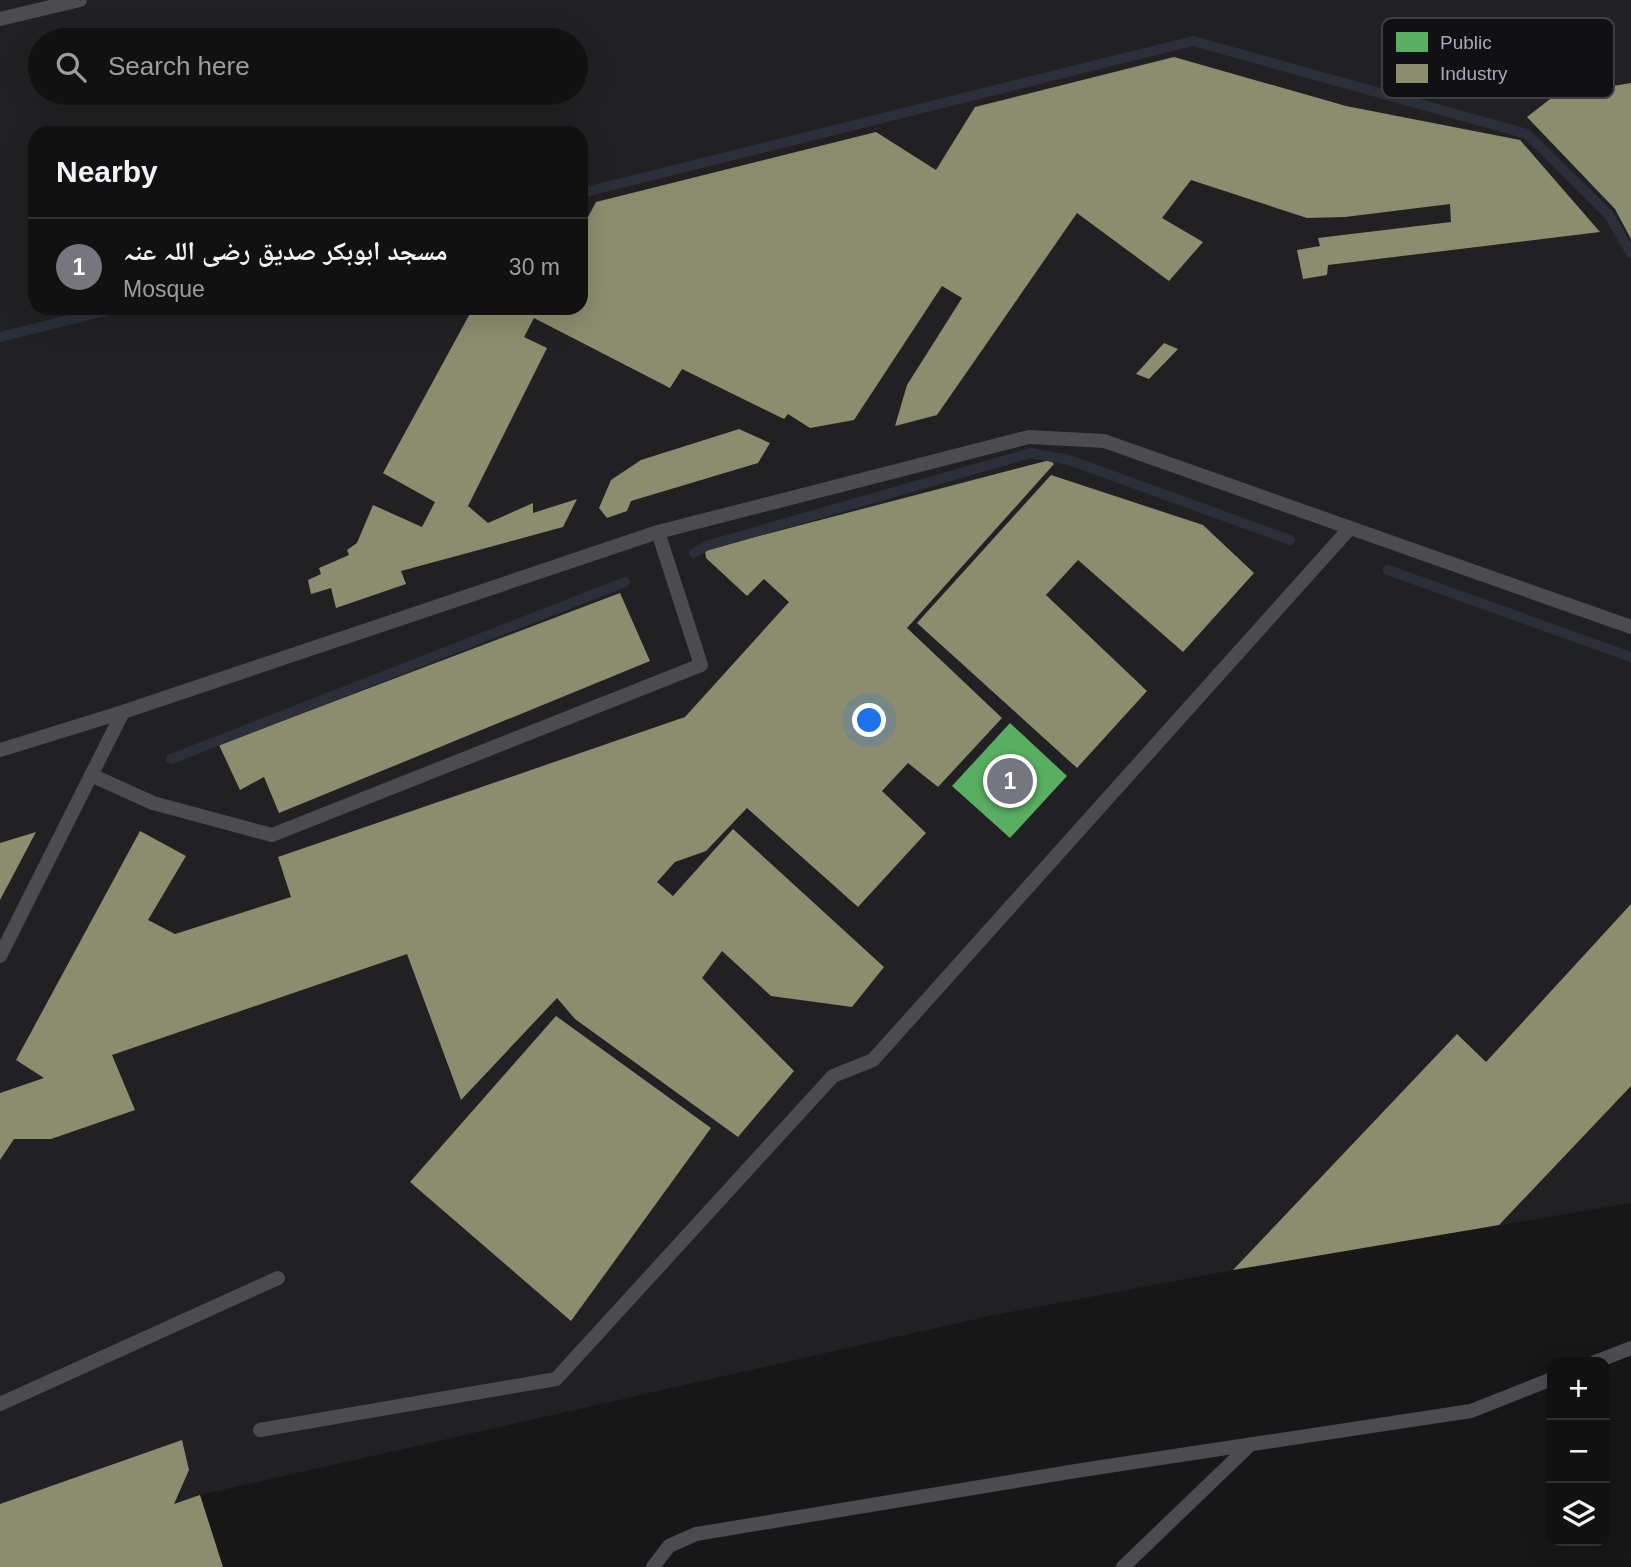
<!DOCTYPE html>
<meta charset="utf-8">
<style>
body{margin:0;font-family:Helvetica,"Noto Naskh Arabic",sans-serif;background:#1a1a1a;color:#f1f3f6}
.controls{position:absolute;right:21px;bottom:21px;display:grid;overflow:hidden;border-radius:14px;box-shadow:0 7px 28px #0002}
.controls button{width:63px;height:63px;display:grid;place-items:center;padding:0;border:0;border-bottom:2px solid #303131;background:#111;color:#f1f3f6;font:35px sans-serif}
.you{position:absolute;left:870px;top:721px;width:24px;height:24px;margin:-18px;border:5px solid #fff;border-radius:50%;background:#1a73e8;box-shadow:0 0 0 10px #1a73e833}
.badge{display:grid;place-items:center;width:46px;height:46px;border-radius:50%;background:#757680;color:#fff;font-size:23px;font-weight:700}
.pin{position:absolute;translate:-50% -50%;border:4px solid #fff;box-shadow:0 2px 7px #0006}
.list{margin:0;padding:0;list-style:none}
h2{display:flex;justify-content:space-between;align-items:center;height:91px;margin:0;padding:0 28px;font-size:30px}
h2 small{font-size:23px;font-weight:400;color:#9c9d9f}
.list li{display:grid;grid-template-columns:46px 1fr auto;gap:21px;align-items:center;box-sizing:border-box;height:98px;padding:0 28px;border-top:2px solid #303131}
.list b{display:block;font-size:26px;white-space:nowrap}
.list p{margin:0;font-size:23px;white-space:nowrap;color:#9c9d9f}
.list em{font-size:23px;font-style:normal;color:#9c9d9f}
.icon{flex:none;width:38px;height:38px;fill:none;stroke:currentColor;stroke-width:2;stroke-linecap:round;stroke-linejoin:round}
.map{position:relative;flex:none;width:1631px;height:1567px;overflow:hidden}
.search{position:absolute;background:#111;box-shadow:0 7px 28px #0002;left:28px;top:28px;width:560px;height:77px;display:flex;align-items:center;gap:18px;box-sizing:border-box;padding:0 24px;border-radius:38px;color:#9c9d9f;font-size:26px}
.panel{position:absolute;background:#111;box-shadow:0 7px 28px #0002;left:28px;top:126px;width:560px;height:189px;border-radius:21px}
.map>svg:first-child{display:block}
.built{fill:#212123;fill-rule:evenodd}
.public{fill:#5aae61}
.industry{fill:#8c8c6e}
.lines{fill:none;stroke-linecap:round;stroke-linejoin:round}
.stream{stroke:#2a2f39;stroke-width:10}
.lane{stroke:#4b4b50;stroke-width:14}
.key{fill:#111113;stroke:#3e3f45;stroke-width:2}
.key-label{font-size:19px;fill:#a8a9b8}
</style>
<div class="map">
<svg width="1631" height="1567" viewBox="0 0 1631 1567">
<rect width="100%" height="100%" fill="#171717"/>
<path class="built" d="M0,0H1631V1203L1233,1270L989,1316L200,1495L223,1567H0ZM40,40H576V93H40ZM35,133H581V308H35Z"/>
<path class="public" d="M1010,723L1067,776L1010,838L952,786Z"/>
<path class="industry" d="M1174,57L1346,106L1520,140L1600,232L1328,265L1327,275L1303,279L1297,250L1320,246L1318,238L1451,222L1450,204L1345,217L1307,218L1191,180L1162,218L1203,242L1169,281L1077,213L937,415L895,426L907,385L962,298L942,286L854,420L810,428L788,414L784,419L682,369L670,388L534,318L524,337L547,348L468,506L488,523L533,503V513L577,499L563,527L401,571L406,584L336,608L331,588L311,594L308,580L321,574L319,568L349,555L347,550L357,543L373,505L422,527L435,502L383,473L473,308H581V230L596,202L876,132L936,170L975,107Z
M1631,83V239L1615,209L1527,117L1554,96Z
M1164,343L1178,349L1149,379L1136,374Z
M739,429L770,443L758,463L631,501L627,511L607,518L599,508L611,480L641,460Z
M1050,460L1054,464L907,628L1002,718L938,787L908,763L882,791L926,833L858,907L747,808L706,851L675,862L657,882L673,896L733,829L884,967L852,1007L771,996L722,951L702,978L794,1071L738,1137L575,1019L557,998L461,1100L407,954L112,1055L135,1110L51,1139H14L0,1160V1093L44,1078L16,1060L140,831L186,856L148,920L175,934L291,897L278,857L685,717L789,602L764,579L747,596L706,558L705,550Z
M1051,475L1203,525L1254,573L1183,652L1078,560L1046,595L1147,691L1077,768L917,623Z
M620,593L650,661L279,813L264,777L240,790L219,745Z
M36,832L0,900V843Z
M1631,904V1086L1499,1225L1233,1270L1457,1034L1486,1062Z
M556,1016L711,1128L571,1321L410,1182Z
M182,1440L189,1470L174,1504L200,1495L223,1567H0V1504Z"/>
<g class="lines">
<path class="stream" d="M581,193L1193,41L1527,134L1609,215L1631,253
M0,337L118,308
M694,553L706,546L1031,453L1069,460L1290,540
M1388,570L1631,657
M171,759L625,582"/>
<path class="lane" d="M0,19L80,0
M0,750L123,712L658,532L1029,437L1104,441L1631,627
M91,775L153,803L272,835L701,665L658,532
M0,956L123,712
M1595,1362L1631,1348
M0,1404L278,1278
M260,1430L556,1379L833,1076L873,1060L1350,528
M653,1567L669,1546L696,1534L1082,1470L1471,1411L1552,1379
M1123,1567L1251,1444"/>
</g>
<rect x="1382" y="18" width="232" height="80" rx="10" class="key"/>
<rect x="1396" y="32" width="32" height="20" fill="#5aae61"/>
<rect x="1396" y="64" width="32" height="19" fill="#8c8c6e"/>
<g class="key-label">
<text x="1440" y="49">Public</text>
<text x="1440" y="80">Industry</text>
</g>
</svg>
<div class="controls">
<button>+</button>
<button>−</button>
<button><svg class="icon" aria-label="layers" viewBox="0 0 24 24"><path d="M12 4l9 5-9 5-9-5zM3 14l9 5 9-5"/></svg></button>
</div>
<div class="you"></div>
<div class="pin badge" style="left:1010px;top:781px">1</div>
<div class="search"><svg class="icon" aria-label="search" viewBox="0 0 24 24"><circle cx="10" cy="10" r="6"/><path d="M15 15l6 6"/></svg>Search here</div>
<section class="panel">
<h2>Nearby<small></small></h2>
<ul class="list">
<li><span class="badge">1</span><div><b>مسجد ابوبکر صدیق رضی اللہ عنہ</b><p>Mosque</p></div><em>30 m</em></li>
</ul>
</section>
</div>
